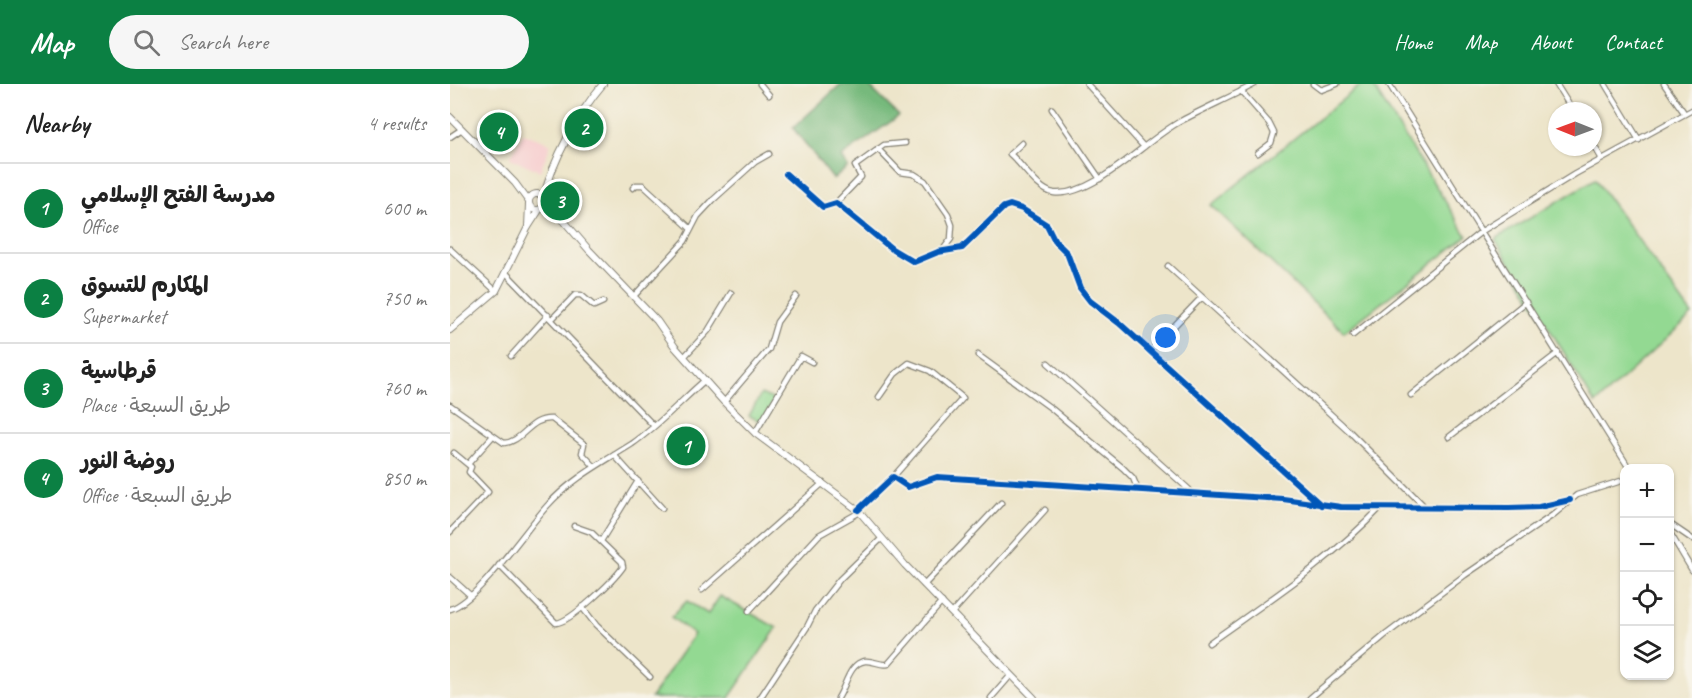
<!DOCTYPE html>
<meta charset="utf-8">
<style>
body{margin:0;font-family:Caveat,"Playpen Sans Arabic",sans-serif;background:#f6f6f6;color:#222}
.controls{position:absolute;right:18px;bottom:18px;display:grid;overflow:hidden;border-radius:12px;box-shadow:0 2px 4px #0004}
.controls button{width:54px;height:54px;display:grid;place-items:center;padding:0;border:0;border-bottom:2px solid #e0e0e0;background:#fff;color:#222;font:30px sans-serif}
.compass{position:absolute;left:1098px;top:18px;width:54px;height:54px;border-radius:50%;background:#fff;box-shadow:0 2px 4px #0004;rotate:271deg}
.you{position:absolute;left:716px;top:254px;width:21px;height:21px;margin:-15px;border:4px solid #fff;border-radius:50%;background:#1a73e8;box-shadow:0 0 0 9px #1a73e833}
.badge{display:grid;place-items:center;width:39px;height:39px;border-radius:50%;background:#0b8043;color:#fff;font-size:20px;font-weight:700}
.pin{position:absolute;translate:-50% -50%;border:3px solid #fff;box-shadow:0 2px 6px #0006}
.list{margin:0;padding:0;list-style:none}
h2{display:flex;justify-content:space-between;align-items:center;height:78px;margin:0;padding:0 24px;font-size:26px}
h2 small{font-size:20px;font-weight:400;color:#767676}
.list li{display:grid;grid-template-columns:39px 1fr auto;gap:18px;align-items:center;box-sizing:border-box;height:90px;padding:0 24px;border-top:2px solid #e0e0e0}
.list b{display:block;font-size:22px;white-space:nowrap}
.list p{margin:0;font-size:20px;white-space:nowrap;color:#767676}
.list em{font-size:20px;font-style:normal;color:#767676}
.icon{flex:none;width:33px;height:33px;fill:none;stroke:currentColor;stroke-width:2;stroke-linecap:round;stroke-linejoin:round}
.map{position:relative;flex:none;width:1242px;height:614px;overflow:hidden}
header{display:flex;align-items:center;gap:36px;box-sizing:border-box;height:84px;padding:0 30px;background:#0b8043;color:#fff}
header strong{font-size:28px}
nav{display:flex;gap:33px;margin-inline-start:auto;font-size:21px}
.search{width:420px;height:54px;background:#f6f6f6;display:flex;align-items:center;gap:15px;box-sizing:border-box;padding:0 21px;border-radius:33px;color:#767676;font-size:22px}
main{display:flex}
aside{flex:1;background:#fff}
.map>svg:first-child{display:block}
.built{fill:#f7cfd0}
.green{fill:#93d992;stroke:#587a57;stroke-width:1.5}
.forest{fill:#76b97c;stroke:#496a4c;stroke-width:1.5}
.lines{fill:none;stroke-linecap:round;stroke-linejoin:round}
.minor-casing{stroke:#848073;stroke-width:7}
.tertiary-casing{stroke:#848073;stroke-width:8}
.minor{stroke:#fff;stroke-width:4.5}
.tertiary{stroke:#fff;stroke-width:6}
.cycleway-casing{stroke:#f7f3e8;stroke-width:10}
.cycleway{stroke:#0057b8;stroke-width:6}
</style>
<header>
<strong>Map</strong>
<div class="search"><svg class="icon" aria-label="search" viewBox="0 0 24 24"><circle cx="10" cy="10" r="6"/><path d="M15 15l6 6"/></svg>Search here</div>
<nav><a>Home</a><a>Map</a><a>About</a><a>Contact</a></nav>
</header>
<main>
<aside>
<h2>Nearby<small>4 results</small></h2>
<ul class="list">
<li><span class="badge">1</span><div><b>مدرسة الفتح الإسلامي</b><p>Office</p></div><em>600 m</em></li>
<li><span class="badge">2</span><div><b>المكارم للتسوق</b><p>Supermarket</p></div><em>750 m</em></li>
<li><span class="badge">3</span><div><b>قرطاسية</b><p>Place · طريق السبعة</p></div><em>760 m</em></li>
<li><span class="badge">4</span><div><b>روضة النور</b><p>Office · طريق السبعة</p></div><em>850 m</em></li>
</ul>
</aside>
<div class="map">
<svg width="1242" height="614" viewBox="0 0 1242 614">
<rect width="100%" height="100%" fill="#f7f3e8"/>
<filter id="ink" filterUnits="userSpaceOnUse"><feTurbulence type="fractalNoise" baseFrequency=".0167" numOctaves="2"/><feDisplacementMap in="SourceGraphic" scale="12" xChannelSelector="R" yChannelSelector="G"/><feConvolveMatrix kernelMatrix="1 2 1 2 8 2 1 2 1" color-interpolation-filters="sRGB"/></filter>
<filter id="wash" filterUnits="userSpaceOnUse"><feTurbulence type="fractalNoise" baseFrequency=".008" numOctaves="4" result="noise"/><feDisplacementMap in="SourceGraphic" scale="24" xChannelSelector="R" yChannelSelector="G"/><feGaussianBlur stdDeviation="1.35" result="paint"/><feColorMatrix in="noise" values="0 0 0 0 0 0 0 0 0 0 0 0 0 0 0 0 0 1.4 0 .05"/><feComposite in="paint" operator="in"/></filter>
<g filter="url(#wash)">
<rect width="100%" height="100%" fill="#ede5ca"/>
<path class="built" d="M73,49L101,60L90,87L60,74Z"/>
<path class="green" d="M912,0H922L1017,152L894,248L761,121Z
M1145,95L1242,231L1145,320L1045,155Z
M311,310L325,316L312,338L299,332Z
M270,512L327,544L279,614H201L244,550L221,533L237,517L258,530Z"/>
<path class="forest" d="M391,0H417L449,32L391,73L398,83L383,95L343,44Z"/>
</g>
<g filter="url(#ink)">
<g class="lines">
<g class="minor-casing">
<path id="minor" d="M310,0L319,11
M637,0L694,63
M863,0L871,6L887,0
M939,0L1179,384
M1106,0L1123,27
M1155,0L1189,56
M1214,0L1235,30
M791,7L819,39L824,49L821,59L808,69
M602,25L650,95
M0,53L12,45
M572,59L560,70C572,80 588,107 604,109C645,113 696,55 731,37C755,24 781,13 805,0
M1143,60L1152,75
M428,65L450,88L464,90L475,97L498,130L502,141L501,155L492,167
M336,90L373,123L386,119L442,165L464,178L488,168L512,164L554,123L560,121L572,125L597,141L605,157L617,169L630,204L640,217L669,239L871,421
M183,104L186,101H193L241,145
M386,119L411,93L405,82L434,61L455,59
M0,165L46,207
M718,182L898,346L975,423
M57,190L204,342
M184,212L235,157L248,132L263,116L305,78L319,70
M102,235L125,211H131L144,222L153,218
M903,251L1032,147L1125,90L1242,26
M700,267L752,213
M528,271L602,325L673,384L683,394L688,406
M61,272L98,231
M234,273L258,247L281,209
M598,279L743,409
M961,311L1076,218
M429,313L445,290L459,279L480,287L513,314L443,393
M274,318L319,265L327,238L346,212
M0,321L54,359C73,358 80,333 102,335L134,360L132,369L144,382
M305,349L351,272L362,278
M999,353L1108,269
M164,371L212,424
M18,380L42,353
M408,426L443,393L458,403L487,393L833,415L891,423L1059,424L1089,423L1120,416
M1220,440L1242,455
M0,448L38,408L19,388L21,383L4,369
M1220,449L1242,486
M151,457L188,397
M49,481L106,539C121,538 164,496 173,483L172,478L141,448L124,442
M0,493L20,511
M474,501L551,419
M252,506L373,399
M132,523L146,541L200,593
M0,525C27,518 76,445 97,422C121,395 152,379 182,360C208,342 231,317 255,296
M299,527L369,451L410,428
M502,529L595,426
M759,559C819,516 880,477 931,423
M310,614L357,543L365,527L390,495L432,454
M388,614C396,602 399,579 415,577C424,576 430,582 438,580L492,518
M541,614L561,591
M860,614L934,552L1015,491L1103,431L1127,411L1174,396"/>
</g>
<g class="tertiary-casing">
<path id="tertiary" d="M0,33L65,99L79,118
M79 118a8 8 0 1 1 16 0a8 8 0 1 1-16 0Z
M94,113C102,77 129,28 153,0
M95,115L139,166L207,237L225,263L274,318L305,349L408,426L455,481L584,614
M78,143L79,120
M0,246L46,207L78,143L89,126"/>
</g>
<use href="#minor" class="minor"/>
<use href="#tertiary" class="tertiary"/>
<g class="cycleway-casing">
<path id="cycleway" d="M336,90L373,123L386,119L442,165L464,178L488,168L512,164L554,123L560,121L572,125L597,141L605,157L617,169L630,204L640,217L669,239L871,421
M408,426L443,393L458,403L487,393L833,415L891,423L1059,424L1089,423L1120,416"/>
</g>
<use href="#cycleway" class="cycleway"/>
</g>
</g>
</svg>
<div class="controls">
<button>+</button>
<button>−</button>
<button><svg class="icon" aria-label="locate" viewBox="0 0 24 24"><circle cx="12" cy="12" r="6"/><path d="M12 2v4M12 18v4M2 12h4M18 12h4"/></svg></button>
<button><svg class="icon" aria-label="layers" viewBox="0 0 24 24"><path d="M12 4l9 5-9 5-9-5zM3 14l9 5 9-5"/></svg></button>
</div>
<svg class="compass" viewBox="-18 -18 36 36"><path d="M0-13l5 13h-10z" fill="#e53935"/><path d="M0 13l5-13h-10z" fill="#767676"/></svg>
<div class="you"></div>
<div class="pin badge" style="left:236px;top:362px">1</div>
<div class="pin badge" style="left:134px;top:44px">2</div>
<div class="pin badge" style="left:110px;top:117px">3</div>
<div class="pin badge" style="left:49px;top:48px">4</div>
</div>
</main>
